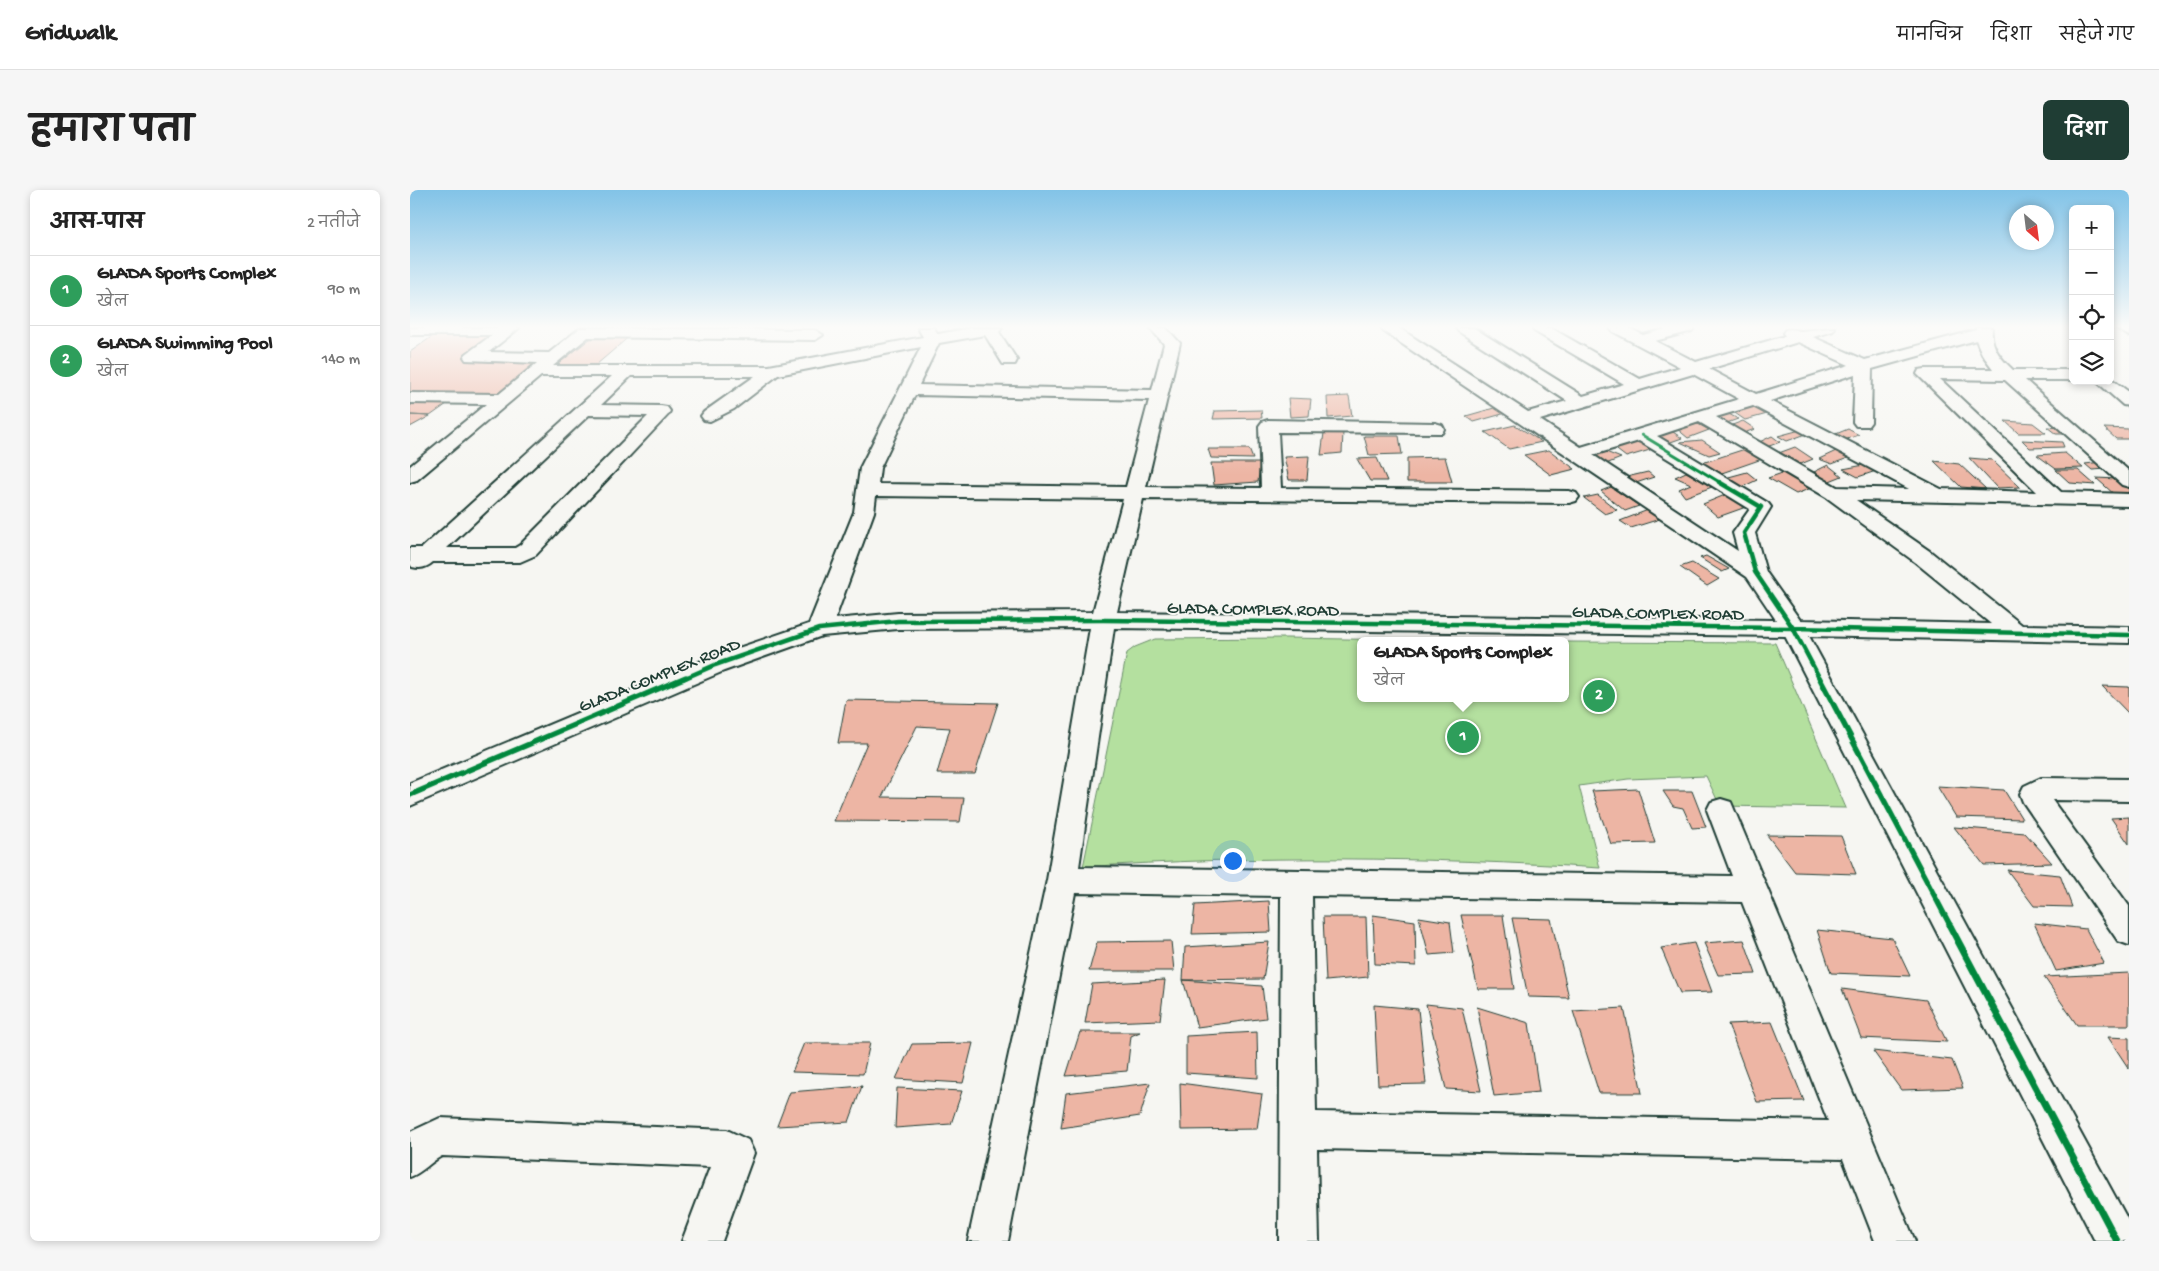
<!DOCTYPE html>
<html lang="hi">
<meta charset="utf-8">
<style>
body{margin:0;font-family:"Gochi Hand","Playpen Sans Deva",sans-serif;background:#f6f6f6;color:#222}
.controls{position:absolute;right:15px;top:15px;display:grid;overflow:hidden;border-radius:8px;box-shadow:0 2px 8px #0003}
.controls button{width:45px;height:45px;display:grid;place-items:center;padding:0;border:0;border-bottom:1px solid #e0e0e0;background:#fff;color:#222;font:25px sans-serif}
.compass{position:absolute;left:1599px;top:15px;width:45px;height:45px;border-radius:50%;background:#fff;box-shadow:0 2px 8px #0003;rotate:152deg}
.you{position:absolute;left:822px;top:670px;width:18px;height:18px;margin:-12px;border:4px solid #fff;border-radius:50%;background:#1a73e8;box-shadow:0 0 0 8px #1a73e833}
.badge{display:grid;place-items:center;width:32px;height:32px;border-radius:50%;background:#1f3d34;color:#fff;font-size:16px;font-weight:700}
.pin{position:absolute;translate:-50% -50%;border:2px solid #fff;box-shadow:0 1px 5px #0006}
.popup{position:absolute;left:947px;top:447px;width:212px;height:65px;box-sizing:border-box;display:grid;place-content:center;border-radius:8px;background:#fff;filter:drop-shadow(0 1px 4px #0005);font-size:16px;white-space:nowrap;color:#767676}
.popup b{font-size:19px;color:#222}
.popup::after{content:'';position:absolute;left:50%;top:100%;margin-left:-10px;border:10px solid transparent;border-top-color:#fff}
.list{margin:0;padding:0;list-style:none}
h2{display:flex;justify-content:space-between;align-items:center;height:65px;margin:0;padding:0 20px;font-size:21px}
h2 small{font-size:16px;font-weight:400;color:#767676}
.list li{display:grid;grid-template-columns:32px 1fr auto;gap:15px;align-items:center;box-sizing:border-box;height:70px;padding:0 20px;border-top:1px solid #e0e0e0}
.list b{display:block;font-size:19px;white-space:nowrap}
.list p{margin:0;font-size:16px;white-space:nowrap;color:#767676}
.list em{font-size:16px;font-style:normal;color:#767676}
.icon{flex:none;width:28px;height:28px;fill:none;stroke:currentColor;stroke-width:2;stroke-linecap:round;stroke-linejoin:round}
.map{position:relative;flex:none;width:1719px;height:1051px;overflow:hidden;border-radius:8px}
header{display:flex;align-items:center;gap:30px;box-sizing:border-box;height:70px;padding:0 25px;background:#fff;border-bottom:1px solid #e0e0e0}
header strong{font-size:24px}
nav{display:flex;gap:28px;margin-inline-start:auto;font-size:18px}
.intro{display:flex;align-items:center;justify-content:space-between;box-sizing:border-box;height:120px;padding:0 30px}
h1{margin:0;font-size:35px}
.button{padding:12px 22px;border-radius:8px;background:#1f3d34;color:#fff;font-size:18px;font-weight:700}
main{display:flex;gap:30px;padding:0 30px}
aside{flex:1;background:#fff;border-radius:8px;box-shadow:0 2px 8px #0003}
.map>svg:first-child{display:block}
.green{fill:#b4e09f;stroke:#6a8e6a}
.building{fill:#edb5a4;stroke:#1f3d34}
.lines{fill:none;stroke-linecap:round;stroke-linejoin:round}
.minor-casing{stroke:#1f3d34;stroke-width:4}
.minor{fill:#f6f6f2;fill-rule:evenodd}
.cycleway-far3-casing{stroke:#f6f6f2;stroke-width:5}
.cycleway-far2-casing{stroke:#f6f6f2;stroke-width:7}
.cycleway-far1-casing{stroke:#f6f6f2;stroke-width:9}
.cycleway-casing{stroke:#f6f6f2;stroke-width:10}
.cycleway-far3{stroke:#00873e;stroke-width:3}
.cycleway-far2{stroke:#00873e;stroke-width:4.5}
.cycleway-far1{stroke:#00873e;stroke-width:5.5}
.cycleway{stroke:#00873e;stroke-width:7}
.labels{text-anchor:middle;stroke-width:4;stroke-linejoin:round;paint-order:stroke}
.street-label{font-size:18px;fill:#1f3d34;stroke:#f6f6f2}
</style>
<header>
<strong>Gridwalk</strong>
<nav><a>मानचित्र</a><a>दिशा</a><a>सहेजे गए</a></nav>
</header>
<div class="intro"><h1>हमारा पता</h1><a class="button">दिशा</a></div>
<main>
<aside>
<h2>आस-पास<small>2 नतीजे</small></h2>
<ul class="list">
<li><span class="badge" style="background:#2e9e5b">1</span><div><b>GLADA Sports Complex</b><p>खेल</p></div><em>90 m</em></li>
<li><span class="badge" style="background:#2e9e5b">2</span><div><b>GLADA Swimming Pool</b><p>खेल</p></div><em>140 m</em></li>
</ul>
</aside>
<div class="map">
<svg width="1719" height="1051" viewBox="0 0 1719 1051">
<rect width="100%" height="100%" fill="#f6f6f2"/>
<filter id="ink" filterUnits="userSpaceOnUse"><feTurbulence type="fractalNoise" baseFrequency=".02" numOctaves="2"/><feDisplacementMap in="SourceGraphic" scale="10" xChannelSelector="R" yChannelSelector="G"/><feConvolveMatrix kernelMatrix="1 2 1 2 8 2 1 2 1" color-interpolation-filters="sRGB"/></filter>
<g filter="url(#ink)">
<path class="green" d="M877,448L1053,451H950V508H1156V452L1365,453L1436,618L1310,616L1296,586L1218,589L1169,596L1190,678C1019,667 844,665 673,677L717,463L725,457L745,449Z"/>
<path class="building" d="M30,141H94L56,168L140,169L93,208L0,207V162Z
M186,144L221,145L186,175H147Z
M939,206L942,226L918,228L917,207Z
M878,208L901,209L899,226L880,227Z
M3,214H37L20,226L0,225V216Z
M1346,215L1361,223L1335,230L1322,221Z
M1084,218L1096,223L1064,232L1056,226Z
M851,220L852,228L803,229L805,221Z
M1317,223L1328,229L1311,235L1301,228Z
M0,225L20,226L0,237Z
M1333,231L1345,239L1331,244L1317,237Z
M1595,231L1623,233L1636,243H1608Z
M1288,234L1299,240L1278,248L1266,238Z
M1105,235L1132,252L1099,259L1075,242Z
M1637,237L1654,238L1659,244H1646Z
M1694,238L1719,239V249H1706Z
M1438,239L1449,245L1431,251L1421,246Z
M1260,240L1272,248L1255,254L1240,246Z
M1390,240L1396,244L1377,251L1368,246Z
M933,242L932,263L911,265L914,243Z
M954,246H989L992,264L959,265Z
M1362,246L1370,252L1354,258L1345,254Z
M1292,250L1310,262L1299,265L1270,252Z
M1612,250L1652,252L1654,257L1620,258Z
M1229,251L1240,260L1216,267L1203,257Z
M1385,257L1403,269L1386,276L1366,264Z
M798,259H839L843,269L801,268Z
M1335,259L1352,269L1309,284L1289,274Z
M1139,260L1165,279L1141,285L1114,265Z
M1426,261L1438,268L1422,274L1409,269Z
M1196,262L1211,268L1196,274L1178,265Z
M1655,263L1673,278L1646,279L1627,265Z
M899,266L897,290H879L874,267Z
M1035,267L1042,292H997V268Z
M967,268L977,291H960L947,269Z
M1559,268L1582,270L1610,297L1587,298Z
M1524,271L1549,274L1576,299L1551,297Z
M1691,272L1697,279L1682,280L1675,274Z
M801,273H850L848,292L804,295Z
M1418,275L1432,286L1417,292L1400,284Z
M1454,275L1466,281L1448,287L1433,279Z
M1646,280H1668L1685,295L1660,293Z
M1238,282L1244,287L1223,294L1212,288Z
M1276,282L1302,297L1275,307L1269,299L1281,294L1265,287Z
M1337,282L1347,290L1328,299L1315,288Z
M1375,282L1404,297L1386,304L1358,288Z
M1686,288L1707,289L1719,297V304L1705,305Z
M1201,297L1229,316L1215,321L1191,301Z
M1188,305L1207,320L1195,324L1174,308Z
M1315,305L1336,317L1308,327L1293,314Z
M1238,320L1250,329L1221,338L1210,331Z
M1296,366L1319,379L1312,382L1290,368Z
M1282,373L1309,389L1297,396L1270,377Z
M1692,496L1719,497V524Z
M436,510L588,513L565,584H527L540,538L507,536L472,607L554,608L550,632L424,631L457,553H428Z
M1527,596L1594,600L1612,629L1546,627Z
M1228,599L1245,653L1201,654L1182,601Z
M1253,601H1282L1296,637L1282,638L1273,618L1263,616Z
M1719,627V654L1701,628Z
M1544,637L1615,643L1642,673L1574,675Z
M1357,645L1431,646L1446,684L1385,682Z
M1597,680L1650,685L1662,717L1624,716Z
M859,711L861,742L782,744L785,715Z
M963,725L1005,731L1006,776L965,774Z
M1051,725H1093L1104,799H1068Z
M913,727H956L958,787L916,791Z
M1009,727L1040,732L1044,763L1019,765Z
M1102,728L1141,729L1159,808L1118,807Z
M1624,733L1676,739L1694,773L1646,781Z
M1407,740L1482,748L1500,786L1421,783Z
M1334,750L1346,784L1308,785L1294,753Z
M761,751L764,781H679L687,752Z
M859,752L853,789L773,790L775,757Z
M1284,753L1302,802L1270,803L1251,758Z
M1719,783V835H1667L1634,787Z
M755,790L750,830L675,833L682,794Z
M773,790L852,796L856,828L787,837Z
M1432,799L1516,810L1537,852L1451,848Z
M1016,814L1052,818L1071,901L1036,899Z
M964,815L1008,819L1016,894L968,895Z
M1067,817L1119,833L1129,902L1084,906Z
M1214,818L1232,903H1189L1163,821Z
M1362,832L1394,911L1347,912L1318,834Z
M670,842H730L721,846L717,881L656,886Z
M847,842L848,888L776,883V846Z
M1698,847L1719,848V879Z
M394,853H460L453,884L382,882Z
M563,853L553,893L486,889L502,854Z
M1463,861L1542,870L1553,898L1491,900Z
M740,893L730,926L651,938L656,903Z
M770,893L852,904L847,939L771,940Z
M452,896L439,932L367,936L380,902Z
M487,898L552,901L541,934L485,938Z"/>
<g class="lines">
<g class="minor-casing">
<path id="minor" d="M0,138H109L79,162L139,163L170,138L405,140L413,145L405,150L178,147L143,176H359L513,147L508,138H524L528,144L561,138H592L589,142L607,170L605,174H593L575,145L529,153L509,195L742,200L754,154L740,138H756L770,153L736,297L851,298L849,236L852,232L858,230L1025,233L1032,235L1034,239L1032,243L868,242L871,298L1159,301L1166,303L1169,307L1166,311L1159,313L733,309L707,422L1366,430L1337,387L973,141L971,138H989L1118,222L1157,211L1048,141L1046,138H1064L1173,206L1214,194L1124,141L1122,138H1141L1230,189L1270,177L1202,141L1200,138H1219L1233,145L1259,138H1284L1282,141L1245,151L1286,172L1375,146L1373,143L1375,140C1382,138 1386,141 1391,141C1403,140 1413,138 1425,138L1423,141L1403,147L1455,170L1566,140V138H1582C1580,156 1590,168 1603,180H1663V190H1615L1719,281V297L1712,295L1595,190L1530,189L1651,302L1719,304V316L1446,310L1521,362L1612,435L1719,437V453L1399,446L1719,1032V1051H1685L1375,446L704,438L669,677L1322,686L1297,620L1301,612L1311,609L1321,612L1505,1051H1465L1433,969L907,959L909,1051H869L871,706L665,703L598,1051H558L637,690L680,438L488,439L412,446L314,481L0,616V593L296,469L399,434L444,322L450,278L511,157L368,185L324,219L300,231L294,230L291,226L294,222L345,186H221L191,215L251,216L257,217L260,221L258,225L126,365L110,372H23C16,378 11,379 2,377L0,374V358H12L202,186H131L7,290L0,292V276L76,214L0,213V203L89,204L127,173L56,170L54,167L56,164L82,145H0ZM1566,150L1572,164L1583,179H1515L1509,180L1507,184L1627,302L1531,299L1360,211L1445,184L1443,232L1446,236H1458L1461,232L1462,179ZM1388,152L1439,175L1346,204L1299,179ZM1283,184L1329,209L1171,257L1130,230ZM505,205L739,210L716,297L468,294L470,278ZM1343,216L1499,299L1427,297L1306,227ZM179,225L238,226L110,355L105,358H37ZM1289,232L1416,307L1505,372L1581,434L1390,430L1356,382L1345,343L1361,317L1358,313L1247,246ZM1229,251L1340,319L1323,343L1328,361L1183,265ZM466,306L713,309L683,422L488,423L425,429L464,322ZM902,706L1332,712L1418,931L906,922Z
M1706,138H1719V146Z
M1700,188L1719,202V216L1713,215L1686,191H1700Z
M1631,588L1719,589V611L1642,610L1719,716V755L1708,751L1613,612L1610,604L1614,596Z
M30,928L317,940L338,950L344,963L312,1051H272L300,977L32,966C20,972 13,982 0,987V942Z"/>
</g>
<use href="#minor" class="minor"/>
<g class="cycleway-far3-casing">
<path id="cycleway-far3" d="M1232,245L1311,293"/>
</g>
<g class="cycleway-far2-casing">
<path id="cycleway-far2" d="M1309,292L1351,317L1334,343L1345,382L1383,438L1410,489
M273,489L305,475L409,439L488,431L693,430L1383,438L1719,445"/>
</g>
<g class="cycleway-far1-casing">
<path id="cycleway-far1" d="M1409,487L1541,737
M0,605L276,487"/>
</g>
<g class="cycleway-casing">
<path id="cycleway" d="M1540,736L1707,1051"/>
</g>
<use href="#cycleway-far3" class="cycleway-far3"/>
<use href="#cycleway-far2" class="cycleway-far2"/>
<use href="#cycleway-far1" class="cycleway-far1"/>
<use href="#cycleway" class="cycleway"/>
</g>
</g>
<linearGradient id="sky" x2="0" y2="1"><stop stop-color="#82c3e7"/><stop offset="0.48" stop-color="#fbfbf9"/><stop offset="1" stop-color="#fbfbf9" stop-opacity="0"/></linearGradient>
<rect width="1719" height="285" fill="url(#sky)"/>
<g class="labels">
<g class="street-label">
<text transform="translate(843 418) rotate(1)" y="6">GLADA COMPLEX ROAD</text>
<text transform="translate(1248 422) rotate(1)" y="6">GLADA COMPLEX ROAD</text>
<text transform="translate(249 484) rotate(-22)" y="6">GLADA COMPLEX ROAD</text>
</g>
</g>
</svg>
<div class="controls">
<button>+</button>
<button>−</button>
<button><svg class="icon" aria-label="locate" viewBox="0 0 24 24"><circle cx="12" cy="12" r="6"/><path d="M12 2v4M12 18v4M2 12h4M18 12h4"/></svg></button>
<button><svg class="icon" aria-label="layers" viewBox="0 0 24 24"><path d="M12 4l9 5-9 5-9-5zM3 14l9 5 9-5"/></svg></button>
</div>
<svg class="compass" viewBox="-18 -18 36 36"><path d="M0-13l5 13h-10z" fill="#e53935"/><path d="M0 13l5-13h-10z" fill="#767676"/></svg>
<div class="you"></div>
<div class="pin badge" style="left:1053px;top:547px;background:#2e9e5b">1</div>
<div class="popup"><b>GLADA Sports Complex</b>खेल</div>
<div class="pin badge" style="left:1189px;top:506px;background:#2e9e5b">2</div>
</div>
</main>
